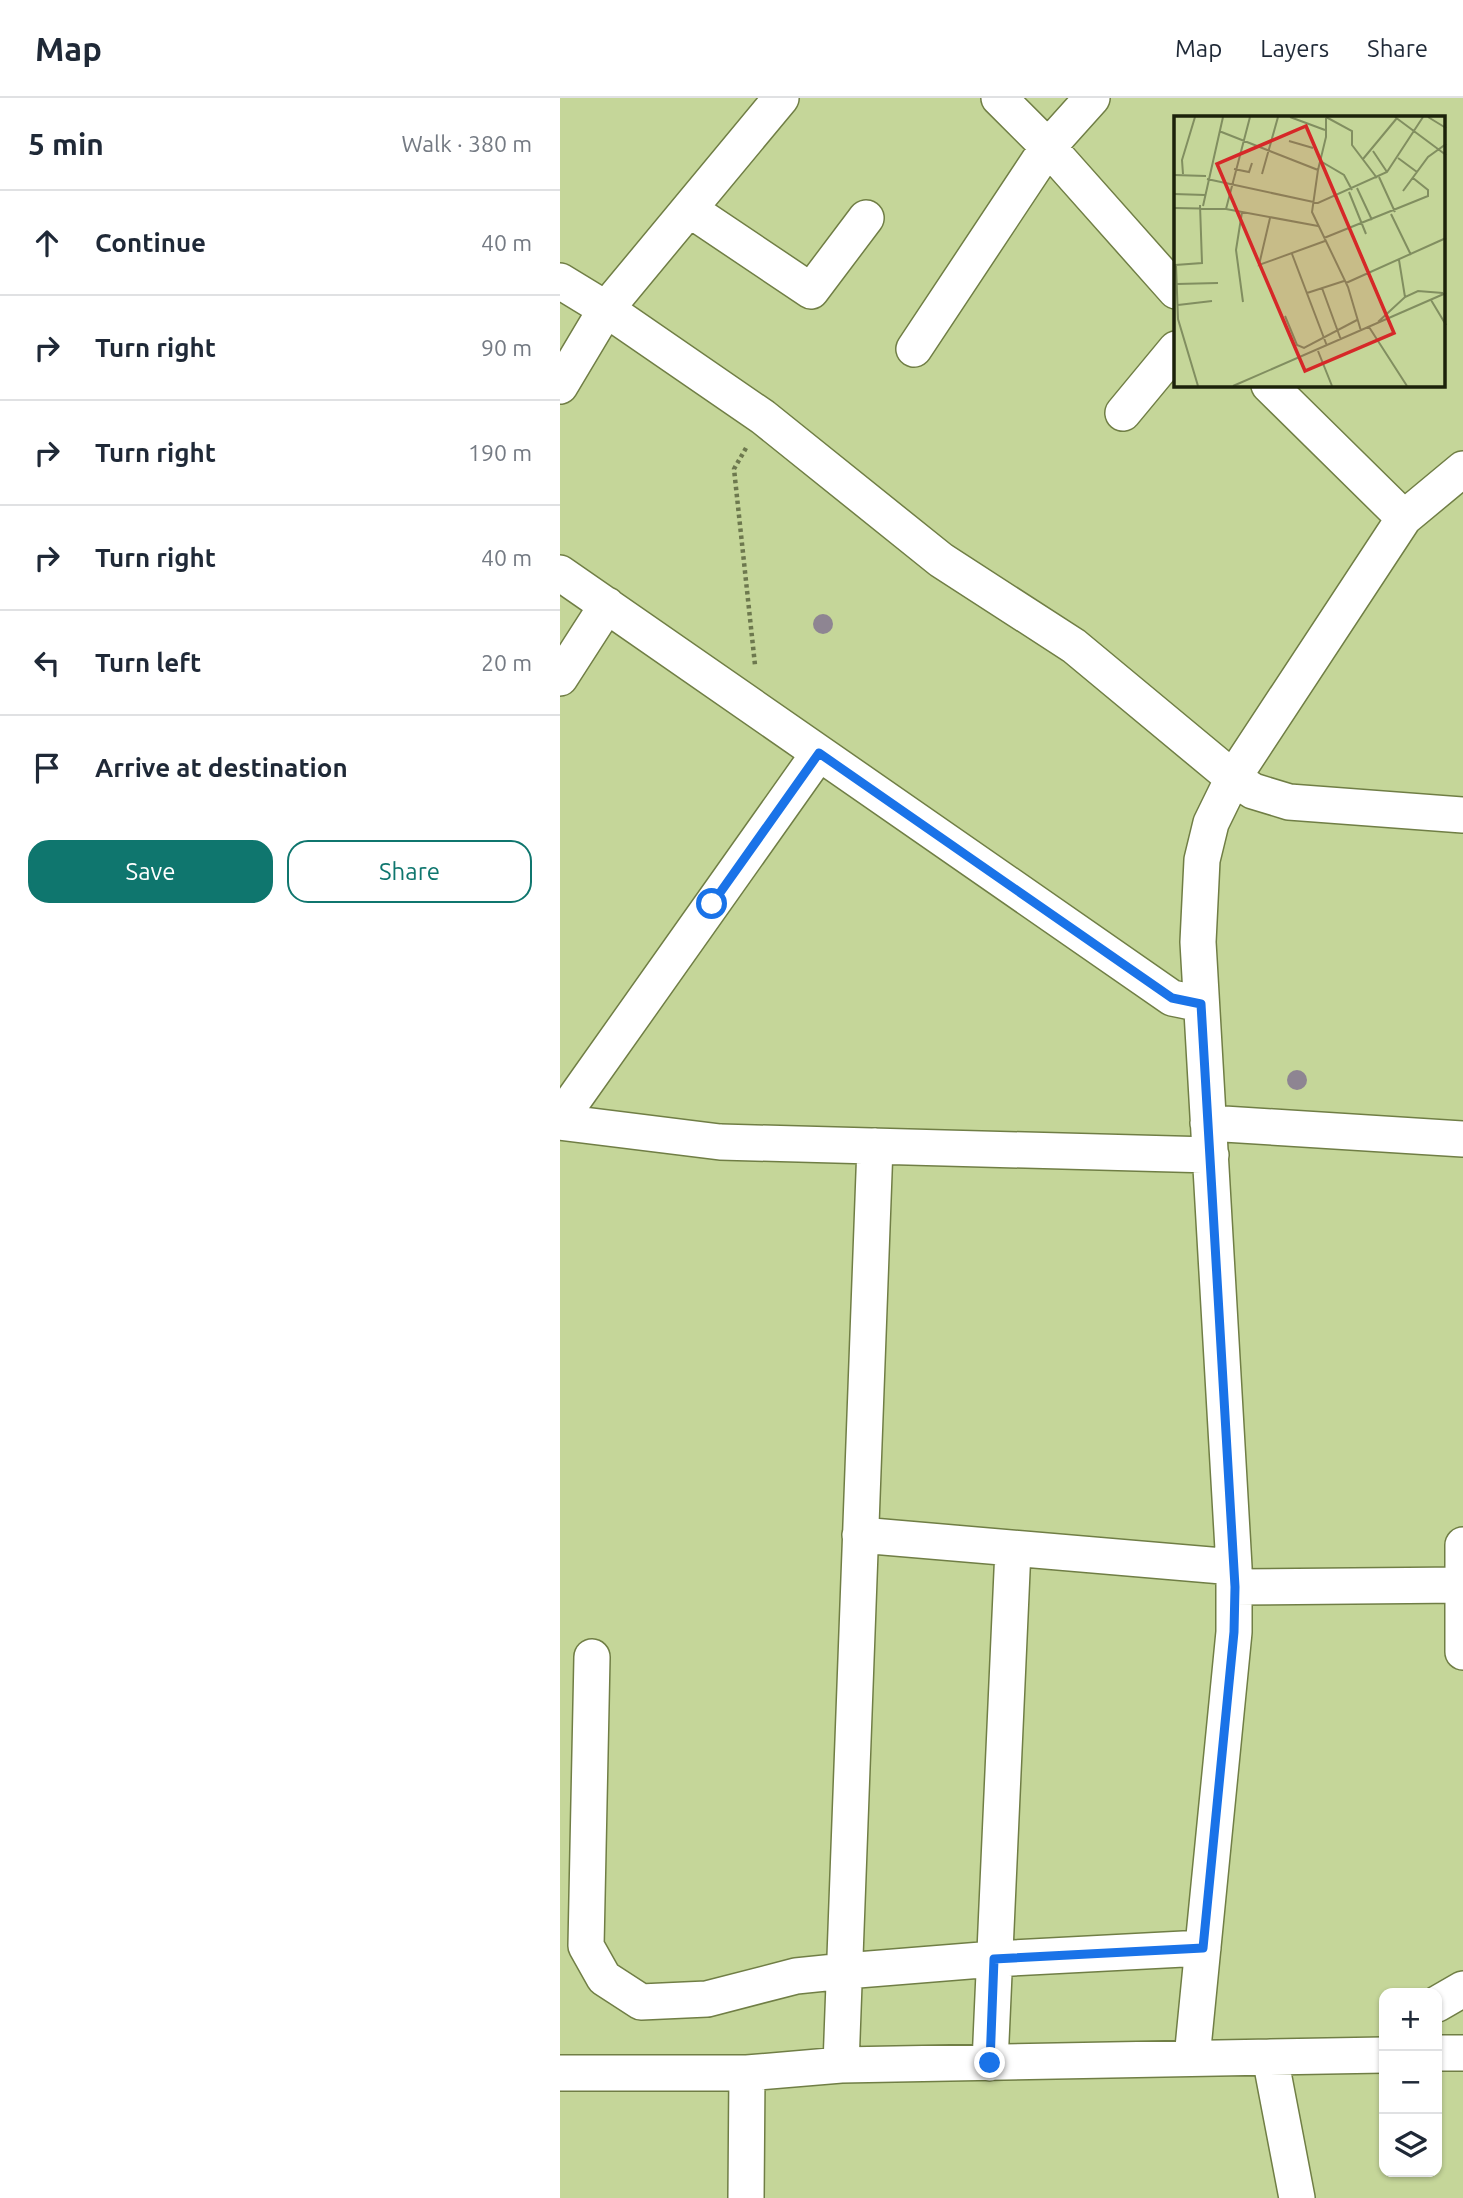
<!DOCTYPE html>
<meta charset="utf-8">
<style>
body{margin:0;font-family:Ubuntu,sans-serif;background:#f2f2f3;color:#1f2937}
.controls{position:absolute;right:21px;bottom:21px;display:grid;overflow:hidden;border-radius:14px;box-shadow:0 2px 5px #0004}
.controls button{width:63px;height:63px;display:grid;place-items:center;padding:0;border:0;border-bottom:2px solid #e0e1e3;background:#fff;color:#1f2937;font:35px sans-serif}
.stop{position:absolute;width:21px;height:21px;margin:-16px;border:5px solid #1a73e8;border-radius:50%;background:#fff}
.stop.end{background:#1a73e8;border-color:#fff;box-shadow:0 2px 7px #0008}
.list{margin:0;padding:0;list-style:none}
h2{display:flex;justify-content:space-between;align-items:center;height:91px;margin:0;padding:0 28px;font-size:30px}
h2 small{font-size:23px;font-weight:400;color:#747a83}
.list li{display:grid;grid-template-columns:46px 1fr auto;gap:21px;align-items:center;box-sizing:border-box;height:105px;padding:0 28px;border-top:2px solid #e0e1e3}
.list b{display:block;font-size:26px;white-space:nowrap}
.list em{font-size:23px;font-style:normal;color:#747a83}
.actions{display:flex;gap:14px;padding:21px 28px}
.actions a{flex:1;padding:16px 0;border:2px solid #0f766e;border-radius:21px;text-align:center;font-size:24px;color:#0f766e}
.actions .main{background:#0f766e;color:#fff}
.icon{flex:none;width:38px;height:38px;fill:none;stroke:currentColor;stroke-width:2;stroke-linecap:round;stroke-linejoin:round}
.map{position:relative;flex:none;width:903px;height:2100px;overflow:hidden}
header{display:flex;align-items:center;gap:42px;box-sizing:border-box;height:98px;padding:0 35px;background:#fff;border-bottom:2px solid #e0e1e3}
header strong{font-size:33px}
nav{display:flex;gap:38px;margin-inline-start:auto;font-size:24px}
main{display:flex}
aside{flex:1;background:#fff}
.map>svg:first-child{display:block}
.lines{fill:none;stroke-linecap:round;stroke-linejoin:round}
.minor-casing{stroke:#707e45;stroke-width:38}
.path{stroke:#6d784e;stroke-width:4.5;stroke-dasharray:3.5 3.5;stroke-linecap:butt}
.minor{stroke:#fff;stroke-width:35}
.tree{fill:#8e8592}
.route{stroke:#1a73e8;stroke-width:9}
.inset-road{fill:none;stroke:#818e60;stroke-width:2}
.view{fill:#d62828;fill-opacity:0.15;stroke:#d62828;stroke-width:3.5}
.inset-edge{fill:none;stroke:#1c220a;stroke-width:3.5}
</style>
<header>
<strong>Map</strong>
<nav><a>Map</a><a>Layers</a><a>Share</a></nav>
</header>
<main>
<aside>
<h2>5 min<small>Walk · 380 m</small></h2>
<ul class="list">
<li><svg class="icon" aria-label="ahead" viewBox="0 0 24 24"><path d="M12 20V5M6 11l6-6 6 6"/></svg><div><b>Continue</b></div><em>40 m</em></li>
<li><svg class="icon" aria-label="right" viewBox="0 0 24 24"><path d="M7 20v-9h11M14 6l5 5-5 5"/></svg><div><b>Turn right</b></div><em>90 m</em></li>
<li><svg class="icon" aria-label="right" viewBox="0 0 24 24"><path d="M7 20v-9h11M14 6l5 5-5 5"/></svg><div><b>Turn right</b></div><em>190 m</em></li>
<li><svg class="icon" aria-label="right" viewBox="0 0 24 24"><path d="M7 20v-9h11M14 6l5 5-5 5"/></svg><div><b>Turn right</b></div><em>40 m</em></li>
<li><svg class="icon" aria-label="left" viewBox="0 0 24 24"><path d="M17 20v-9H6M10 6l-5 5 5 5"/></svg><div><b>Turn left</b></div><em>20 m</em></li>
<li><svg class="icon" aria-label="arrive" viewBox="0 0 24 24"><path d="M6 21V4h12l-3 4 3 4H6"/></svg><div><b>Arrive at destination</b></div></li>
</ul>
<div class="actions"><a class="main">Save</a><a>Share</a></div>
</aside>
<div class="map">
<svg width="903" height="2100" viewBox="0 0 903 2100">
<rect width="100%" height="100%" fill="#c5d699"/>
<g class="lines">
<g class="minor-casing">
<path id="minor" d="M439,0L488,49L616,193
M129,111L251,193L306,120
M0,183L46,211L203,319L381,462L514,548L673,680L693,693L729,704L903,717
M354,251L488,49L532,0
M0,288L46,211L221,0
M563,315L616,251
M844,420L903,371
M0,475L612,900L641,906
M0,580L47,507
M0,1021L259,655
M0,1024L160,1044L651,1057
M648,1025L903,1041
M300,1437L674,1469
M903,1447V1554
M675,1489L903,1487
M32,1559L26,1848L44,1880L81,1904L147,1901L236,1878L285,1873L434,1861L643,1850
M877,1906L903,1891
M877,1955H903
M710,1959L737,2100
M632,1960L674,1534V1469L638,844L642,762L651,725L673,680L844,420L709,287
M430,1965L453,1451
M281,1967L315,1048
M0,1975H187L281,1967L824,1957
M186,2100L187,1975"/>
</g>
<path class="path" d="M186,350L174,371L195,567"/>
<use href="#minor" class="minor"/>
</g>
<g class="tree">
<circle cx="263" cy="526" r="10"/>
<circle cx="737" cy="982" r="10"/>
</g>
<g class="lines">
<path class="route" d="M152,806L259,655L612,900L641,906L675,1489L674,1534L643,1850L434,1861L430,1965"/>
</g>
<g transform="translate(614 18)">
<rect width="271" height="271" fill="#c5d699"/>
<path class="inset-road" d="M116,1L151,14M152,1L178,15V29L203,62M221,1L272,39M254,1L272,12M45,15L144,54L138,96L174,171L187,215M115,25L139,32M199,35L213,56M224,42L243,56M189,43L223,2M148,46L170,59L178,74M60,53L75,56L78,47M144,54L152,21V2M9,58L8,44L21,1M88,58L104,1M0,59L32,60M205,61L221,96M33,63L144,87L213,56L249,1M183,72L198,104M229,75L254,41L272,28M175,76L192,118M0,78L31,79M29,90L49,1M0,92L52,93L144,110M52,93L76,1M68,96L62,134L69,186M217,98L237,139M96,102L85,149L151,125M150,122L254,80V74L239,62M118,138L153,230M187,139L211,196M225,144L231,181M1,149L28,147L26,89M2,149L4,203L24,270M172,167L272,122M3,168L44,167M148,172L167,224M133,177L170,165M257,184L272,209M4,189L38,185M111,200L123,229L130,232L183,204M204,206L231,181L244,175L269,177M195,211L233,270M144,235L158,270M59,270L272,177"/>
<path class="view" d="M132,10L220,217L131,255L43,48Z"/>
<rect width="271" height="271" class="inset-edge"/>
</g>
</svg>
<div class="controls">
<button>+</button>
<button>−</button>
<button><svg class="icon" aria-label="layers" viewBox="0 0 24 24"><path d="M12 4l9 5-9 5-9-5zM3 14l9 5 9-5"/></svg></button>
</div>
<div class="stop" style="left:152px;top:806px"></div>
<div class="stop end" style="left:430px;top:1965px"></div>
</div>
</main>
